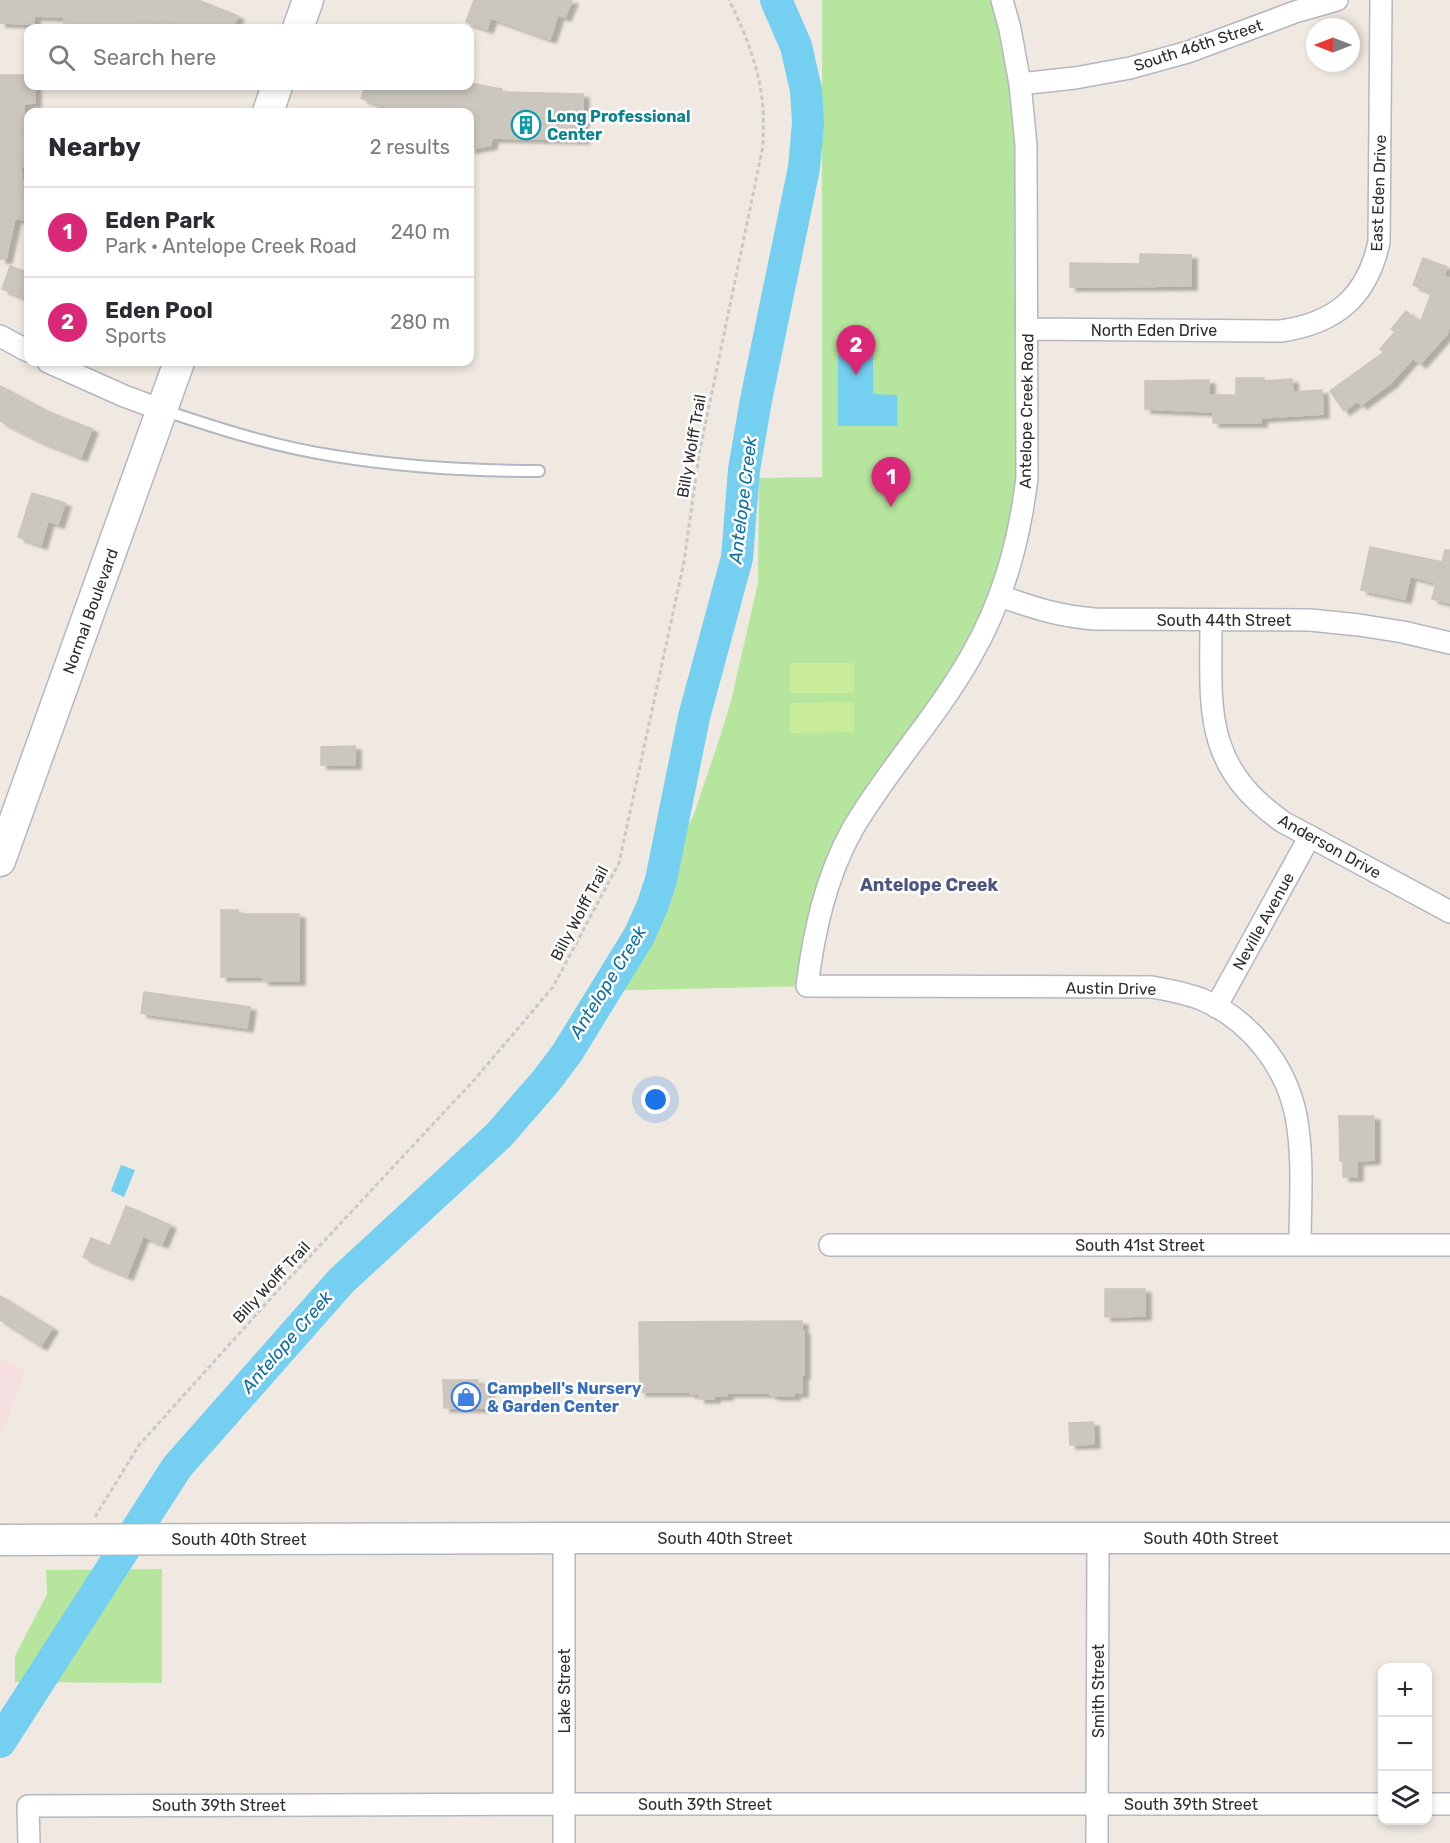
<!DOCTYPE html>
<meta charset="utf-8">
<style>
body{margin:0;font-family:Rubik,sans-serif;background:#f7f7f7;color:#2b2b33}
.controls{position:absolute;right:18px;bottom:18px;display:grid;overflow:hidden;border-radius:12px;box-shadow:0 3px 9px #0003}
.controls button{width:54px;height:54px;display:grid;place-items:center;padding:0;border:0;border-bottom:2px solid #e1e1e2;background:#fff;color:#2b2b33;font:30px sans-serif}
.compass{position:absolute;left:1306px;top:18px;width:54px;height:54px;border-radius:50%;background:#fff;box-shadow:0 3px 9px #0003;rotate:270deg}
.you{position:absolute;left:656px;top:1100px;width:21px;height:21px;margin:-15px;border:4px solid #fff;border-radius:50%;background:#1a73e8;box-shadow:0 0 0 9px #1a73e833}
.badge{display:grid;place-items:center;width:39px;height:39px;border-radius:50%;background:#db2777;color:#fff;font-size:20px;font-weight:700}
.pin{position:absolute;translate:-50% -50px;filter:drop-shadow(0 2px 3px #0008)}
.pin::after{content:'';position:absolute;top:32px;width:21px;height:18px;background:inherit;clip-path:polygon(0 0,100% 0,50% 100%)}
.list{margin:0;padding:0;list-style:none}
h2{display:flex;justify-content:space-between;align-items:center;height:78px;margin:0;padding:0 24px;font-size:26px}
h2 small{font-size:20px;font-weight:400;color:#7c7c81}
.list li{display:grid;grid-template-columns:39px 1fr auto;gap:18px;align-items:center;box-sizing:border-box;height:90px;padding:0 24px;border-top:2px solid #e1e1e2}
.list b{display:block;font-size:22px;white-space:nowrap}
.list p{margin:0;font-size:20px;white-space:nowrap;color:#7c7c81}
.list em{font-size:20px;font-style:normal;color:#7c7c81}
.icon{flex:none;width:33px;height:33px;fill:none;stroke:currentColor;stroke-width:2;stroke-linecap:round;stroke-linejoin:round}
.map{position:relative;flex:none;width:1450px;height:1843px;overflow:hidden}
.search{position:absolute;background:#fff;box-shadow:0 3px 9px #0003;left:24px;top:24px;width:450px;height:66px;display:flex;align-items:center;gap:15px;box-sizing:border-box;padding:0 21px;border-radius:12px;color:#7c7c81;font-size:22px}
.panel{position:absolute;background:#fff;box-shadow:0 3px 9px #0003;left:24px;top:108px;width:450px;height:258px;border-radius:12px}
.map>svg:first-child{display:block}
.medical{fill:#f5dfe0}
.green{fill:#b6e59e}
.pitch{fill:#c9ec9a}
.water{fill:#75cff0}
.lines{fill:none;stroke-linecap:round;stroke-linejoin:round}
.river{stroke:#75cff0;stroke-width:32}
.building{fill:#cbc7bf;stroke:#cbc5ba;stroke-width:1.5;filter:url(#shadow)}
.lane-casing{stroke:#b4b7c1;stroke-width:14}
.street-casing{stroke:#b4b7c1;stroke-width:24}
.secondary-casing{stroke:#b4b7c1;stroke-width:33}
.path{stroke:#c9c9c9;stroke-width:3;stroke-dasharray:4.5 3;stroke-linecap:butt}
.lane{stroke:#fff;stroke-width:10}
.street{stroke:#fff;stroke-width:21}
.secondary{stroke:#fff;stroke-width:30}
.labels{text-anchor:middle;stroke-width:5;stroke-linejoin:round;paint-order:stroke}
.street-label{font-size:16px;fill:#2e2e2e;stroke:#fff}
.culture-label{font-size:16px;font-weight:bold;fill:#0d838f;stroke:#fff;text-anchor:start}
.shop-label{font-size:16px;font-weight:bold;fill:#366cbe;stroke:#fff;text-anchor:start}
.water-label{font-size:18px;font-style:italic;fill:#0d6fa3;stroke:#fff}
.neighbourhood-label{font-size:18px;font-weight:bold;fill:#4d5680;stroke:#fff}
</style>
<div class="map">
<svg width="1450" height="1843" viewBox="0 0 1450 1843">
<defs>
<filter id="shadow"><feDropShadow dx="6" dy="4" stdDeviation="1.5" flood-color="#0004"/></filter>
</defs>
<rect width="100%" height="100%" fill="#efe9e1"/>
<path class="medical" d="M0,1357L26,1371L0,1437Z"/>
<path class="green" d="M822,0H1002L1020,84L1027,478L1000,596L851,832L807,986L593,991L643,914L694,814L719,740L731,701L758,583L759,478L822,477Z
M162,1569V1683L15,1682V1656L47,1594L46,1570Z"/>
<path class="pitch" d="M790,663H854V693H790Z
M854,702V732L790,733V703Z"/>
<path class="water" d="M838,355H873V394L897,395V426H838Z
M121,1165L135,1170L124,1197L111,1191Z"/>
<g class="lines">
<path class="river" d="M0,1742L177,1467L341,1281L499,1135L546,1081L567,1053L639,936L652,907L661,880L694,717L737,558L744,470L756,400L804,168L808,123L806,90L796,46L776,0"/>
</g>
<path class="building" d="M0,0H198L238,16L233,28H184L171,24L138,23V28H64V17L34,16V24L0,23Z
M474,0H572L565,17L558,15L550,39L491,18L487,29L466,22Z
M0,75H28V86H35V103L24,104V131H28V151H24L23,167H21L24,196L28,197V221L15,218L6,259H0Z
M470,83L502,89V92L583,94V140L492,138L491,145L470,149V112H400L361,98L366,86H470Z
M1140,254L1191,255V286L1070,287V263L1140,264Z
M1423,258L1447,267L1444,276L1450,278V324L1447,334L1420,364L1413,358L1391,383L1361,405L1358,401L1344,411L1330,391L1384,352L1380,349L1395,332L1391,329L1406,311L1420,323L1432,292L1413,285Z
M10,266L28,273V299L2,289Z
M1236,378H1264V381L1292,379L1293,392L1322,390L1323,414L1261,418V423H1213V412L1145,409V381L1209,380V395H1236Z
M0,386L51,413L92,429L81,457L38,440L0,421Z
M32,493L65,503L58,524L48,521L41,545L18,537Z
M1370,547L1442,562L1445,550H1450V603L1432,599L1436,583L1410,576L1405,599L1361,590Z
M355,746V765H321V747Z
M221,910H238V914H299V981H263V977H221Z
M144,992L250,1007L247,1028L141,1013Z
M1339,1116H1374V1160L1357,1161V1177H1343V1161H1340Z
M126,1206L170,1225L162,1244L143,1236L127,1276L83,1257L91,1238L110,1246Z
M1105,1289H1145V1316L1105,1317Z
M0,1296L52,1328L41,1346L0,1320Z
M802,1321V1331H804V1375H802V1393H794V1396H775L770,1395V1393H727V1396H714V1399H699V1394H690V1392H640L639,1322Z
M443,1380H478V1386H488V1408H444Z
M1093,1422L1094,1444L1070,1445L1069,1423Z"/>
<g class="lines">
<g class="lane-casing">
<path id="lane" d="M163,410C219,429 276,447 335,456C403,467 471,471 539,471"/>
</g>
<g class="street-casing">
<path id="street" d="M1002,0L1010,29L1020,84L1026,145L1027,478C1019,543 1003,601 970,658C935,719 887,770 852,830C825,879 814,932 807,986L1152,987C1169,990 1185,993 1201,999C1249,1019 1286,1065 1296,1116C1304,1158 1300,1203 1300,1245
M1020,84L1075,78L1130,68L1188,52L1295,12L1337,0
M1027,329L1281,331C1336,323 1367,297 1379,242L1381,0
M0,336L28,351
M48,362L124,396L162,410
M1000,596C1034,608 1058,616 1094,619L1310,620L1359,625L1403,632L1450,643
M1211,620C1211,708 1202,765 1283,822L1450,912
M1216,1007L1310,836
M830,1245H1450
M1428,1804H1450
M29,1843L28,1806L564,1804H1382
M564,1843V1538
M1097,1843L1098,1538"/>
</g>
<g class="secondary-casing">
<path id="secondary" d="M298,28L308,0
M268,112L277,86
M0,861L179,362
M0,1540L564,1538H1450"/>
</g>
<path class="path" d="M95,1517L139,1445L272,1297L475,1079L553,987L619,863L684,562L699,455L763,146C763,133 764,121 763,108C760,70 746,34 729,0"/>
<use href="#lane" class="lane"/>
<use href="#street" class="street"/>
<use href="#secondary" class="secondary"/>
</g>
<defs>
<g id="building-ring" transform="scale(1.5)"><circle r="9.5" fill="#fff" stroke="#0f9aa8" stroke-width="1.5"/><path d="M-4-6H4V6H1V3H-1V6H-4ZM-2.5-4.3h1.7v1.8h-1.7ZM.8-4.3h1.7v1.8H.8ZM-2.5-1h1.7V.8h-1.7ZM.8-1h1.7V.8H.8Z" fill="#0f9aa8"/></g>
<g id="shop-ring" transform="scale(1.5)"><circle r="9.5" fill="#fff" stroke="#3f7fe0" stroke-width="1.5"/><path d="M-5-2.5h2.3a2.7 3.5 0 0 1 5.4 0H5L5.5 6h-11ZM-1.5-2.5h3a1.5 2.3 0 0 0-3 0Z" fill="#3f7fe0"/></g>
</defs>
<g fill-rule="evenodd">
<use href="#building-ring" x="526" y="125"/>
<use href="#shop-ring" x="466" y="1397"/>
</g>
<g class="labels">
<g class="street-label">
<text transform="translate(1198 45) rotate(-18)" y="6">South 46th Street</text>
<text transform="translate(1378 193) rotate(-88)" y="6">East Eden Drive</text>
<text x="1154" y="336">North Eden Drive</text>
<text transform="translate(1026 411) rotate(-89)" y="6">Antelope Creek Road</text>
<text transform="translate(691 446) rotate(-80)" y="6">Billy Wolff Trail</text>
<text transform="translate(90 611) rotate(-70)" y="6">Normal Boulevard</text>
<text x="1224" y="626">South 44th Street</text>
<text transform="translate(1330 846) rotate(29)" y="6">Anderson Drive</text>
<text transform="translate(579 913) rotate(-62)" y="6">Billy Wolff Trail</text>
<text transform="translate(1263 921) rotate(-61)" y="6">Neville Avenue</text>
<text transform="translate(1111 988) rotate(1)" y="6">Austin Drive</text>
<text x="1140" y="1251">South 41st Street</text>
<text transform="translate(271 1282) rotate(-47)" y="6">Billy Wolff Trail</text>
<text x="725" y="1544">South 40th Street</text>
<text x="1211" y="1544">South 40th Street</text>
<text x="239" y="1545">South 40th Street</text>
<text transform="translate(564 1691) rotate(-90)" y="6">Lake Street</text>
<text transform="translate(1098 1691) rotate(-90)" y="6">Smith Street</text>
<text x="705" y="1810">South 39th Street</text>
<text x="1191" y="1810">South 39th Street</text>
<text x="219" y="1811">South 39th Street</text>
</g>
<g class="culture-label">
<text x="547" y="122">Long Professional<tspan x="547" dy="18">Center</tspan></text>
</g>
<g class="shop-label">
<text x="487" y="1394">Campbell's Nursery<tspan x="487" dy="18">&amp; Garden Center</tspan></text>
</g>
<g class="water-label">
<text transform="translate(743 500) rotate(-83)" y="6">Antelope Creek</text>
<text transform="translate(608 982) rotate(-58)" y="6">Antelope Creek</text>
<text transform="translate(287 1342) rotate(-49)" y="6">Antelope Creek</text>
</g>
<g class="neighbourhood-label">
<text x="929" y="891">Antelope Creek</text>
</g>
</g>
</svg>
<div class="controls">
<button>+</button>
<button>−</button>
<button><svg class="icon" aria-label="layers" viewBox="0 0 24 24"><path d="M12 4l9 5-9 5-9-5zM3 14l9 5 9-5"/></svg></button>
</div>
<svg class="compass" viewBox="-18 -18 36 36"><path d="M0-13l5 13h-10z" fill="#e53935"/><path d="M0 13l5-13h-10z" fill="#7c7c81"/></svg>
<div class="you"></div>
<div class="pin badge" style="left:891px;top:507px">1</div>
<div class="pin badge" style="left:856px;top:375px">2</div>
<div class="search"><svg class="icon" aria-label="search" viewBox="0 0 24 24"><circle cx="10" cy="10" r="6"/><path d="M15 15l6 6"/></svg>Search here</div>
<section class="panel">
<h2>Nearby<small>2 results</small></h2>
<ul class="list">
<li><span class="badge">1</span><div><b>Eden Park</b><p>Park · Antelope Creek Road</p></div><em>240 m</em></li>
<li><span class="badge">2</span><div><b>Eden Pool</b><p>Sports</p></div><em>280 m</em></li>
</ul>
</section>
</div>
